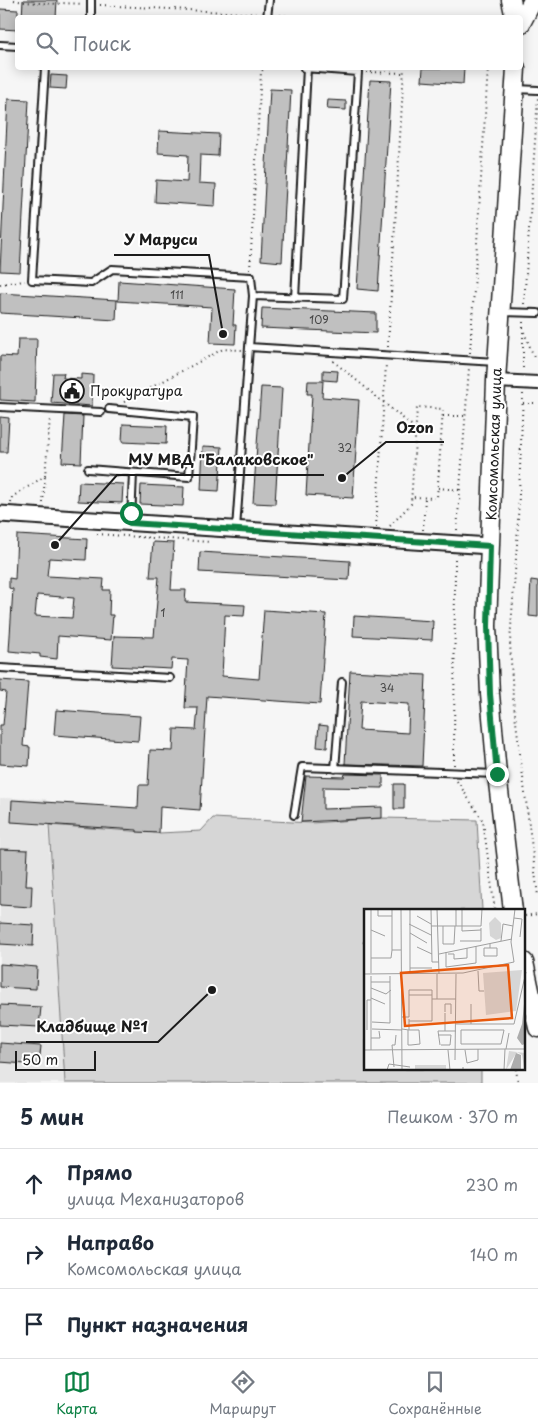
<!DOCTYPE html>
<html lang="ru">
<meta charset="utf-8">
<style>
body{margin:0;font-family:"Playpen Sans",sans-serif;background:#f2f2f3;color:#1f2937}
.scale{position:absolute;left:15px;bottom:12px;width:81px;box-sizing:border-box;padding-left:5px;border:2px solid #1c1c1c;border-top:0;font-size:14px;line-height:18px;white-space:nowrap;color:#1c1c1c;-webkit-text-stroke:4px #fff;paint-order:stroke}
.stop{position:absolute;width:15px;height:15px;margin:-11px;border:4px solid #0b8043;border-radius:50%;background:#fff}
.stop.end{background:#0b8043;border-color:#fff;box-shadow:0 1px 5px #0008}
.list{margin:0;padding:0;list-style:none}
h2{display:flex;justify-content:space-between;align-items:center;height:65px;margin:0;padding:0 20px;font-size:21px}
h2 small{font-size:16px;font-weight:400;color:#747a83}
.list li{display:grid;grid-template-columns:32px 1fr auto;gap:15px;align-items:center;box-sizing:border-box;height:70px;padding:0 20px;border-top:1px solid #e0e1e3}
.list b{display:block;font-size:19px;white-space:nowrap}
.list p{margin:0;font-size:16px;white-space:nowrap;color:#747a83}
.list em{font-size:16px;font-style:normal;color:#747a83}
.icon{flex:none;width:28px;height:28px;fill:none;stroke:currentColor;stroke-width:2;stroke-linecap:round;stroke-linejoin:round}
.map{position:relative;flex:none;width:538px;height:1083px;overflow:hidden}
.search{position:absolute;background:#fff;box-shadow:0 2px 12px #0003;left:15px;right:15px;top:15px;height:55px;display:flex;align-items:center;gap:12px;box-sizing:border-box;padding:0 18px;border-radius:5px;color:#747a83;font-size:19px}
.sheet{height:275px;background:#fff}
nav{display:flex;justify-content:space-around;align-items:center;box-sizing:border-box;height:70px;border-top:1px solid #e0e1e3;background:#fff;font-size:14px;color:#747a83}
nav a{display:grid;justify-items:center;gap:2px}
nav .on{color:#0b8043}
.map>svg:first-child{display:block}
.built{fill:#e6e6e6}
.green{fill:#d6d6d6;stroke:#797979}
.building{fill:#c0c0c0;stroke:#1c1c1c;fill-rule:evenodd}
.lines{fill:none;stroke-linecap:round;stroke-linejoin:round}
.service-casing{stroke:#1c1c1c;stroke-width:10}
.minor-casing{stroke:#1c1c1c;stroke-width:16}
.tertiary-casing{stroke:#1c1c1c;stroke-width:19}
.secondary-casing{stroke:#1c1c1c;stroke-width:21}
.path{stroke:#1c1c1c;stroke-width:2;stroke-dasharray:1 4;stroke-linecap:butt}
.service{stroke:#fff;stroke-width:6}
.minor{stroke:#fff;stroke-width:12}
.tertiary{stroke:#fff;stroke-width:15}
.secondary{stroke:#fff;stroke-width:18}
.route{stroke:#0b8043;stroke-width:6}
.labels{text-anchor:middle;stroke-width:4;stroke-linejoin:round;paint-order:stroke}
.number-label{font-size:11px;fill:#454545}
.poi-label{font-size:14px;fill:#1c1c1c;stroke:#fff;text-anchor:start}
.street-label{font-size:14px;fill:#1c1c1c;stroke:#fff}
.inset-road{fill:none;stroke:#9f9f9f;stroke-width:1}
.view{fill:#e8590c;fill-opacity:0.15;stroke:#e8590c;stroke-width:2.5}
.inset-edge{fill:none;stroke:#1c1c1c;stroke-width:2.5}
.leader{fill:none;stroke:#1c1c1c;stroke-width:2}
.callout-dot{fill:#1c1c1c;stroke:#fff;stroke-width:2}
.callout-label{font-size:15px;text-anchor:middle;font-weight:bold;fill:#1c1c1c;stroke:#fff;stroke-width:4;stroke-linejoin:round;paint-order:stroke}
</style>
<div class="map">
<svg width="538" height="1083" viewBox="0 0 538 1083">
<rect width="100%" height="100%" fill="#f6f6f6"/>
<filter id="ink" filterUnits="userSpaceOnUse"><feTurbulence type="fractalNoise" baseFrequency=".02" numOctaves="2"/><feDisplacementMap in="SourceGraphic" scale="10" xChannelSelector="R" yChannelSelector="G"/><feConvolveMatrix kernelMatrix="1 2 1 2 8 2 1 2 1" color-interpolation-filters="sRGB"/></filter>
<g filter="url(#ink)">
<path class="built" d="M0,798L46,799L65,1083H0Z"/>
<path class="green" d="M213,818L312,823L382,818L477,820L482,910L366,911V1069H481V1083H65L49,825L159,833L201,831Z"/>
<path class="building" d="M23,0H57L56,18H22Z
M0,9L18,10V30L0,29Z
M423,68H464L463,84L422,81Z
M51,75L67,76L66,89L50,88Z
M370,80L391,81L378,291L357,289Z
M270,89L291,90L282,262L261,260Z
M8,99L29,100L20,272L0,271Z
M328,100L346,101V110L327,109Z
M159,131L219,134L218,156L200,155L199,183L216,184L215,206L155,202L156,180L187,182L188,155L158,153Z
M119,281L235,289L233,325H236L235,344L210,343L212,307L118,301Z
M0,293L117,300L116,320L0,313Z
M262,308L376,313V333L261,328Z
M18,339H37L35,402L0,400V356L17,357Z
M323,370L338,371L337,381L323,380Z
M53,373H64L63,378L81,379V374L93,375L92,406L51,403Z
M308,381H323L322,397L359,400L353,498L306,495L312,394H307Z
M261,387L282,388L275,504L253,503Z
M65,415L83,416L81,463L62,462Z
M0,417L9,418L7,452H0Z
M123,424L167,426L166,444L122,442Z
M203,446L222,447L219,491L201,490Z
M79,482L123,484L122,503L78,501Z
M141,485L184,487L183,506L140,504Z
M17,535L87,539L86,560L49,558L47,576L104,579L103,590H110L109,615H113L111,640L58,636L57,659L40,657V654L9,651L13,589L9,588V578L15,579ZM37,595L74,598L72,618L35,616Z
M153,542L174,543L171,590H186L185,602L245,605L244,616L225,615L222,676L259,679L264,610L326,614L320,704L207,696L200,810L160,807L159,833L137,832V830L11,822L12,800L138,808L139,785H148L150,750L173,751L174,729L196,730L198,708H185L188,660L172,659L171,669L112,666L114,636L154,637L159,577H150Z
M200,552L350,561L349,580L199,572Z
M531,580L538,581V617L529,616Z
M354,616L433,621L432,640L353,636Z
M350,671L426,675L422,766L345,764ZM361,701L409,704L408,733L359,730Z
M0,680L28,682L23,746L30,747L29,766L0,764V725H3L6,692L0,691Z
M56,710L140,716L138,741L54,735Z
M319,725L328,726L327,748L317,747Z
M345,774L383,775V788L323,787V809L382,807V818L301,822L306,776L344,777Z
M394,784H404V809H394Z
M0,849L28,850L26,886H32L31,907L0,905Z
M0,923L34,925L33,946L0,944Z
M0,964L37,967L36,989L0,987Z
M0,1005L41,1007L39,1027L0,1025Z
M0,1043L41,1046L39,1065L0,1062Z"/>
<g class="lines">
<g class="service-casing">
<path id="service" d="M91,18V0
M267,18L269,0
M0,45L18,46
M45,68L32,280L91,283L112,269L251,277L253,296
M516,89L538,90
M295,298L307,68
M502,312L538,313
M249,347L253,296L343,299L358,72L304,68
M0,407L101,412
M88,469L189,477L193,417L109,409
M131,521L133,473
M236,529L249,347L496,362
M0,668L170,678
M335,769L342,682
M294,815L302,767L496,774"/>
</g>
<g class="minor-casing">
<path id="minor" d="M496,381L538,383"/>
</g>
<g class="tertiary-casing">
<path id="tertiary" d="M0,514L490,546"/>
</g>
<g class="secondary-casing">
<path id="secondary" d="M511,0L515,18
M520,25L533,0
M513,911L497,774L490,694L487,626L496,381L516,68
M524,962L538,1028"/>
</g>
<path class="path" d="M14,0L23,2L58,4L61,3L83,4
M100,5L258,14
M275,15L318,18
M366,72L404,73
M250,270L261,72L264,68
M0,284L25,281
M524,304L538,97
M523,322V372
M524,332L534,357H538
M388,347L404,68
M470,353L488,68
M333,361L416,429
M523,394L517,544L510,642L513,698L538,896
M124,402L223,349L242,350
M523,403H538
M443,416H465
M438,488L460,490
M11,503L12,497L45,476L50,418
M43,503L45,476
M390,526L411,504L417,407L443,409L437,498L411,497
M376,527L386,364
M423,530L425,498
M457,530L469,368
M97,534L210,542
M454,765L455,557
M457,781L483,821L495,911
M525,916L538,914
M363,942L366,943
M516,1069L518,1083"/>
<use href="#service" class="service"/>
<use href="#minor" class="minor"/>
<use href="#tertiary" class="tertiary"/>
<use href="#secondary" class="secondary"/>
</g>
</g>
<g class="lines" filter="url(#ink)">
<path class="route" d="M131,513L130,523L490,546L488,626L490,694L497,774"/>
</g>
<defs>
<g id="civic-ring" transform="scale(1.25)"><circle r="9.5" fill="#fff" stroke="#1c1c1c" stroke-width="1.5"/><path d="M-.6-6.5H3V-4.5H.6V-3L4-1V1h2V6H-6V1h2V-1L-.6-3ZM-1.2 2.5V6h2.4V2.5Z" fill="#1c1c1c"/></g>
</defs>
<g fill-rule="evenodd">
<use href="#civic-ring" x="72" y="391"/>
</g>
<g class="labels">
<g class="number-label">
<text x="177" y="299">111</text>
<text x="319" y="324">109</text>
<text x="345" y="452">32</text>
<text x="163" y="617">1</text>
<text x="387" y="692">34</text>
</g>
<g class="poi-label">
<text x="90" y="396">Прокуратура</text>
</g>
<g class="street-label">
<text transform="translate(494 444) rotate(-88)" y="5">Комсомольская улица</text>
</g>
</g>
<g transform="translate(364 909)">
<rect width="161" height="161" fill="#f6f6f6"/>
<path d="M131,8L137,14V29L132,31L126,27L125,14ZM158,61L152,102L122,106L119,64ZM145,142L161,144L160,158L158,146L153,143L142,161ZM51,156H82V161H51Z" fill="#d6d6d6"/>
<path d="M161,85V135L158,136L153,129L158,115ZM152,144L157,146V161H146Z" fill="#acacac"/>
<path class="inset-road" d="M7,0V64M14,0V7H28M37,0L38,161M46,0V65M67,0L68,53H75M73,0L75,65M92,0V17M98,0V22L117,21M53,7L67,15M150,9L158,10L156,28M45,15L67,26M67,17H117L118,0M79,17V35H90L91,17M7,21L21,27M46,24L63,34M96,32H117V19M137,32L139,15L149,17M126,35V39H133V47H120V39H126M53,38L68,45M28,41V0M82,43V58L112,54V37M75,45L148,30M84,45H90V50L103,49V39M7,49H27L28,41H37M150,53L147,33L151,0M46,59H68M114,62L115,82H120M0,65L99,64L150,53M73,65V90H92M7,67V141M7,73H26M7,79L22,85L27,81M45,86H68M7,89L21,95M107,95V115M81,103V95H87V105M81,104V122H92M38,108H45V81H68V90H73M45,112H68V90M8,113L26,114V67M92,115H150L162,63M8,120L38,121M38,120L45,121V110M3,121V91H7M44,121V136H47M45,121H55L56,135L47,136M97,121H140L137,135H97ZM74,126H87L86,136H77M7,129H16L15,122M76,136L74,122H81M142,140L145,124M0,141L141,140M84,141L86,161H99V158M101,141L103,154L114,151V140M91,151L92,65M30,158L28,136H31L32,126M23,161L25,155L46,158M140,161L141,140H162"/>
<path class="view" d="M144,56L148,109L41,117L37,64Z"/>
<rect width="161" height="161" class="inset-edge"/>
</g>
<path class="leader" d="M223 334L209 255H114M342 478L386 442H444M55 545L117 475H324M212 990L158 1042H26"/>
<g class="callout-dot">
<circle cx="223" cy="334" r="5"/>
<circle cx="342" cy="478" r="5"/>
<circle cx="55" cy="545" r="5"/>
<circle cx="212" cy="990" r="5"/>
</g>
<g class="callout-label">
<text x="161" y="245">У Маруси</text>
<text x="415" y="433">Ozon</text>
<text x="221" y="465">МУ МВД "Балаковское"</text>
<text x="92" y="1032">Кладбище №1</text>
</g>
</svg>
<div class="scale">50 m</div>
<div class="stop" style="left:131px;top:513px"></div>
<div class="stop end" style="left:497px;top:774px"></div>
<div class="search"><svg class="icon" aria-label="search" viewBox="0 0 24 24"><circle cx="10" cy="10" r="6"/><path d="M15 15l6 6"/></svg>Поиск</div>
</div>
<section class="sheet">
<h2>5 мин<small>Пешком · 370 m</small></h2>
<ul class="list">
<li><svg class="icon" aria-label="ahead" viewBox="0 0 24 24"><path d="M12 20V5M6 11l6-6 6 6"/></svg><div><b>Прямо</b><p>улица Механизаторов</p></div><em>230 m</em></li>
<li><svg class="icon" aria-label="right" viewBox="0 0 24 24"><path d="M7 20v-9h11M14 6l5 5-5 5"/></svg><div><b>Направо</b><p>Комсомольская улица</p></div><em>140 m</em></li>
<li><svg class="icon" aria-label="arrive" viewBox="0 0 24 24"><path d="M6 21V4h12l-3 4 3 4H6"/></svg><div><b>Пункт назначения</b></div></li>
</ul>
</section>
<nav>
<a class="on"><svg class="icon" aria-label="map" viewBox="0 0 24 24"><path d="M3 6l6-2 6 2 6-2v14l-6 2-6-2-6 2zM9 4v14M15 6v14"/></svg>Карта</a>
<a><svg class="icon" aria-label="directions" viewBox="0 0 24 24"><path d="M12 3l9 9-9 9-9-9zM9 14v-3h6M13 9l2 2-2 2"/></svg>Маршрут</a>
<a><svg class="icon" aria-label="saved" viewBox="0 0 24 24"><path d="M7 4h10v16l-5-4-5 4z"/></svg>Сохранённые</a>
</nav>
